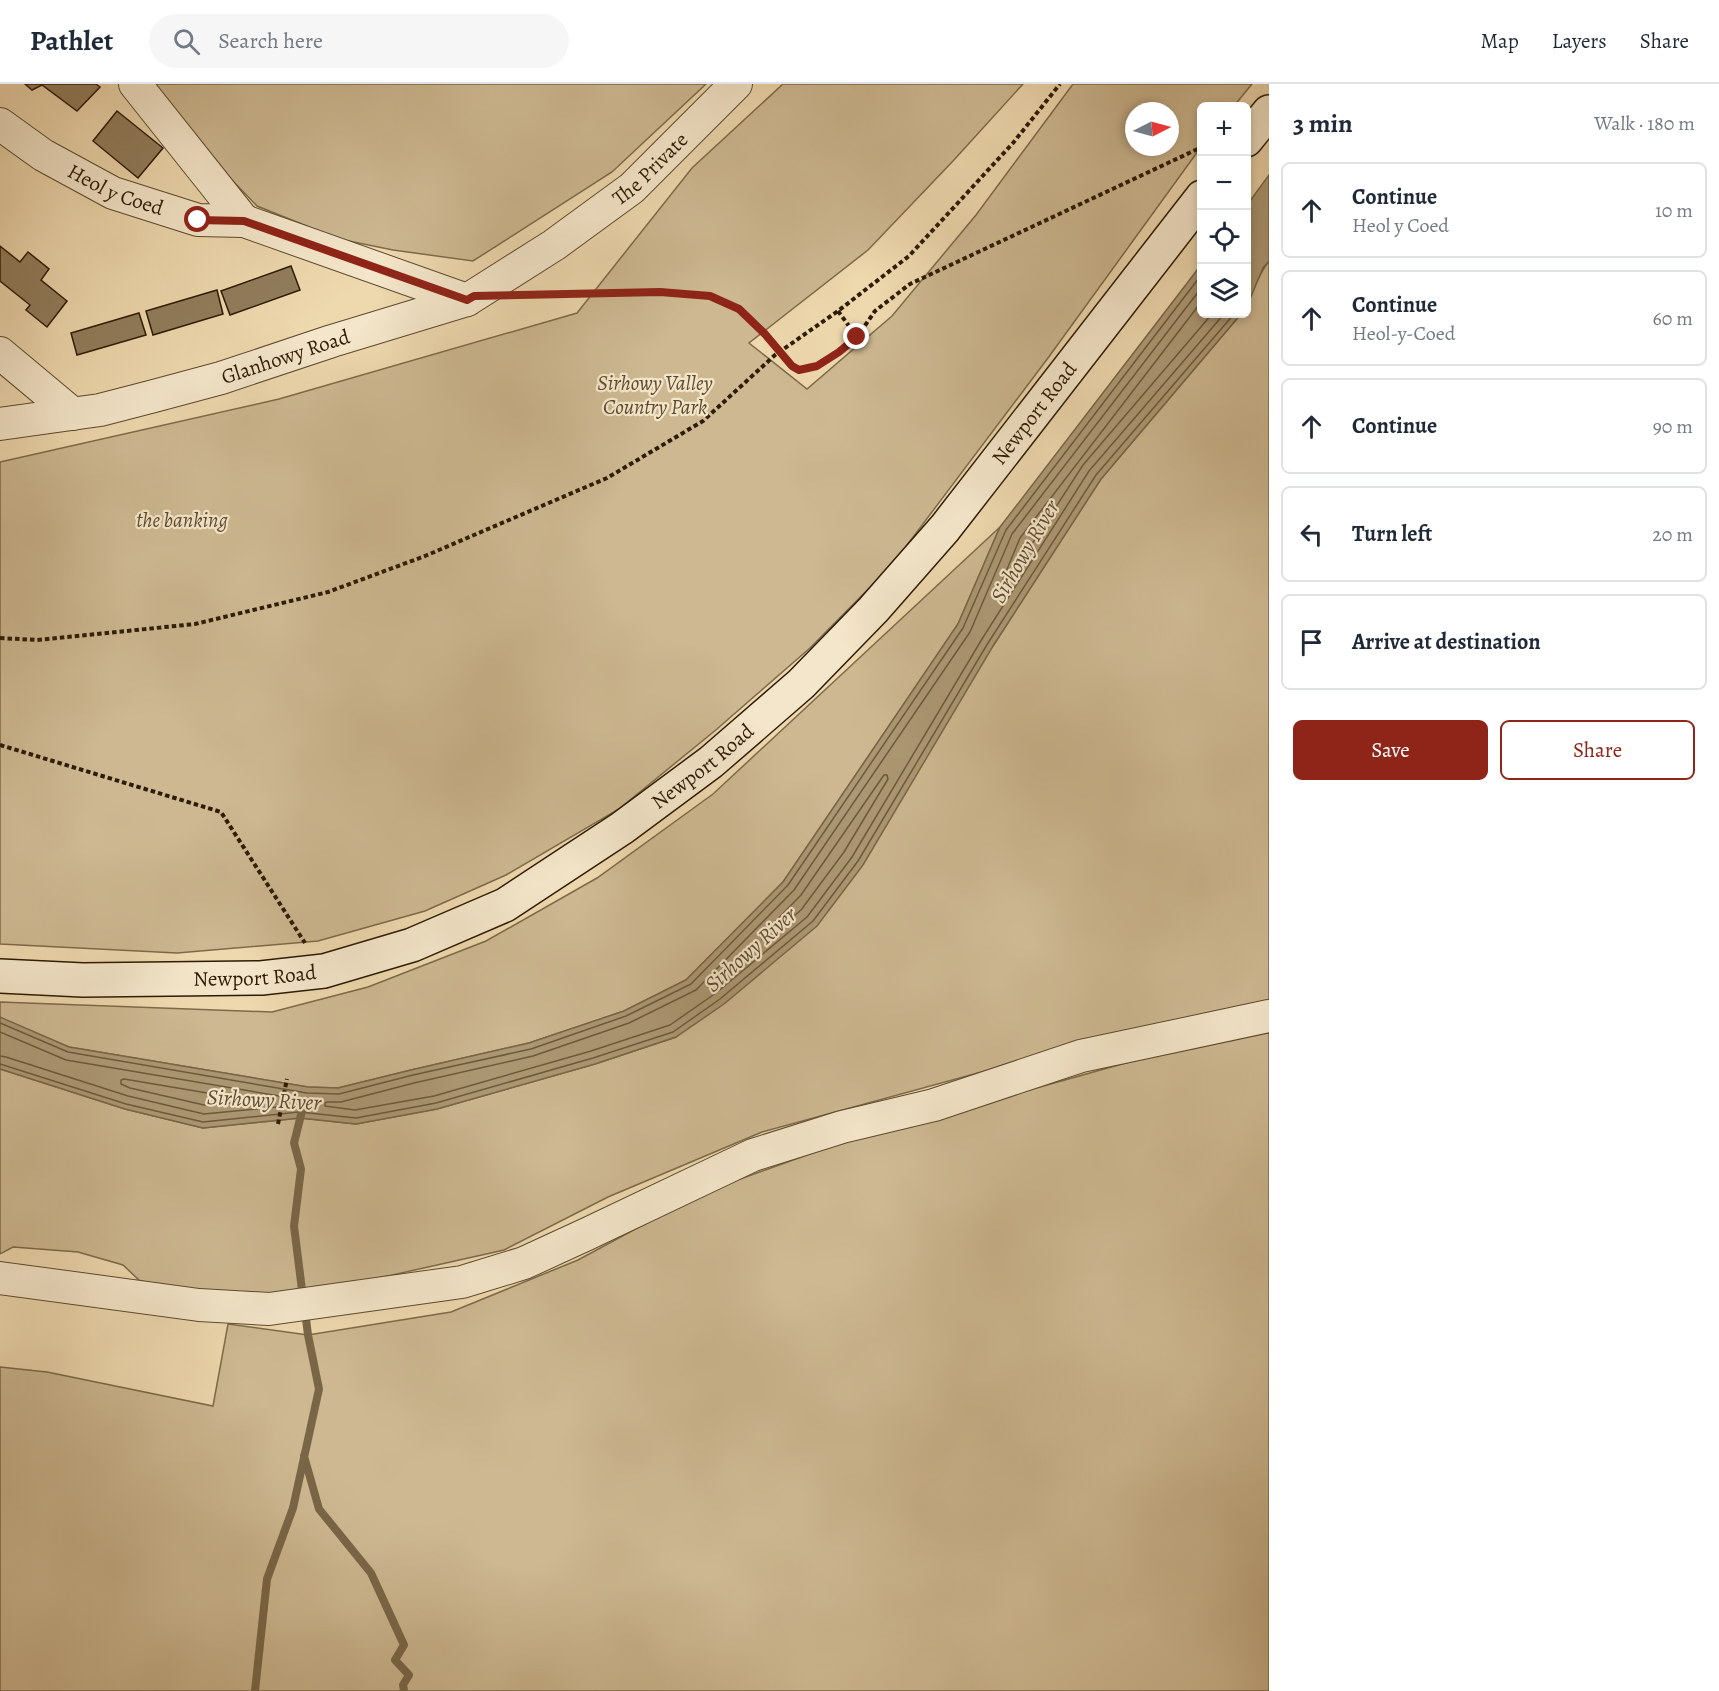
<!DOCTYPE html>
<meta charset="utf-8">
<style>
body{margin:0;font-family:Alegreya,serif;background:#f6f6f7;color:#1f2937}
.controls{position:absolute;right:18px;top:18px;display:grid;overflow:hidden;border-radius:9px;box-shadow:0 3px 9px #0003}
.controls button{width:54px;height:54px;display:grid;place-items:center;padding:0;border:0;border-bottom:2px solid #e0e1e3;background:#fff;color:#1f2937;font:30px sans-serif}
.compass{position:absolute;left:1125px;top:18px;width:54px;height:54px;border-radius:50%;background:#fff;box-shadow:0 3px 9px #0003;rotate:84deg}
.stop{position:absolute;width:18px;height:18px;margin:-14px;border:4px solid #8f2418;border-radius:50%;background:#fff}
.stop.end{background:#8f2418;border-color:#fff;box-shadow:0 2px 6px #0008}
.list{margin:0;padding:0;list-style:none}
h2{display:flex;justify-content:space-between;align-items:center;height:78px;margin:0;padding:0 24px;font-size:26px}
h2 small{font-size:20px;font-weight:400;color:#747a83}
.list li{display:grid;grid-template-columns:39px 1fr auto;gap:18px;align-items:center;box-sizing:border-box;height:96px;margin:0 12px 12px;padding:0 12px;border:2px solid #e0e1e3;border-radius:9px}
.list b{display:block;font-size:22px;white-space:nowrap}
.list p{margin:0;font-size:20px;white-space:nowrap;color:#747a83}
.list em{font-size:20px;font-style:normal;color:#747a83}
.actions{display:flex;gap:12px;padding:18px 24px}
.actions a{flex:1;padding:14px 0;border:2px solid #8f2418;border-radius:9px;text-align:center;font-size:21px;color:#8f2418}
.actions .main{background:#8f2418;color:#fff}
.icon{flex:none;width:33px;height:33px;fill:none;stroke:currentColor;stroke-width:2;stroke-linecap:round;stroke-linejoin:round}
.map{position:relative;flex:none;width:1269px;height:1607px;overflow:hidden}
header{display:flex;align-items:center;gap:36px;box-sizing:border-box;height:84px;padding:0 30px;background:#fff;border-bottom:2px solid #e0e1e3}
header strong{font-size:28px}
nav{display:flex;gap:33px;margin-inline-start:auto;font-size:21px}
.search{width:420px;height:54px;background:#f6f6f7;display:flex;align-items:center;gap:15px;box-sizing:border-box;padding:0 21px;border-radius:33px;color:#747a83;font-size:22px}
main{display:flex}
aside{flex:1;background:#fff}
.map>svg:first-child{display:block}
.green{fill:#cdb891;stroke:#7d6a4a;stroke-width:1.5;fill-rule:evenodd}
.water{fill:#ac9874;stroke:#796647;stroke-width:1.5}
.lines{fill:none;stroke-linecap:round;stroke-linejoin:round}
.shore{stroke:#6c5a3c;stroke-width:1.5}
.stream{stroke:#796647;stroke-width:8}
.building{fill:#917d5c;stroke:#2d1b03;stroke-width:1.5}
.minor-casing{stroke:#5d4a2e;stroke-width:34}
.secondary-casing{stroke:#2d1b03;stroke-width:36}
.path{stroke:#2d1b03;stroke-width:4;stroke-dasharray:4.5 3;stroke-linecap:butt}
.minor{stroke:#f4e6ca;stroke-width:32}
.secondary{stroke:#f4e6ca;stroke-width:33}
.path-bridge{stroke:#2d1b03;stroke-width:4;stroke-dasharray:4.5 3;stroke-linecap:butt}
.route{stroke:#8f2418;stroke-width:8}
.labels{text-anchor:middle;stroke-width:4.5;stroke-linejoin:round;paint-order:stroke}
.street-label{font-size:21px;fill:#2d1b03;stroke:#f4e6ca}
.park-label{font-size:21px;font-style:italic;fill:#5d4a2e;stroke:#f4e6ca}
.water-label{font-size:22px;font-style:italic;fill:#604d30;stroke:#f4e6ca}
</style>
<header>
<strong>Pathlet</strong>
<div class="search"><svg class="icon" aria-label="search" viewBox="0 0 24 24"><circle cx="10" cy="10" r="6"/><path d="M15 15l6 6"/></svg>Search here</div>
<nav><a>Map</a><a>Layers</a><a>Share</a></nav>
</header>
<main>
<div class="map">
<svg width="1269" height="1607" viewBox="0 0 1269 1607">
<rect width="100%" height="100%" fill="#eed8ae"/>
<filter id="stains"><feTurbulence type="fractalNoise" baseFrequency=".00333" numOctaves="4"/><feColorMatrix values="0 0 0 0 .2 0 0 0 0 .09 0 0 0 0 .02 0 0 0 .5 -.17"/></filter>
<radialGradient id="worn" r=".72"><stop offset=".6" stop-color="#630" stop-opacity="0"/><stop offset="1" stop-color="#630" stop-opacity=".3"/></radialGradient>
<path class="green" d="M149,0H706L612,88L473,177L393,166L339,155L257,122L185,47Z
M783,0H1023L953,77L868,166L749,259L807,305L892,232L976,131L1073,0H1252L1234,22H1202L1201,63L1048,274L892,481L810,564L717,645L619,725L506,791L425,827L318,857L177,869L0,860V378L279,315L577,229L692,84ZM1134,27H1170V63H1134Z
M1269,177V920L1029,975L762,1048L608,1113L504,1166L303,1211L216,1209L140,1197L123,1181L78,1168L13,1163L0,1170V985L125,1025L203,1044L300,1034L356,1040L437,1025L595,980L676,953L993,562L1101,395L1241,230H1246C1247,215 1260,189 1269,177Z
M1000,443L958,540L783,798L686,896L624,927L529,959L411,986L338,1004L308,1003L69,963L0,935V918L272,928L368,903L486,857L597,794L713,710Z
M1269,944V1607H0V1283L47,1288L213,1322L228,1240L308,1251L451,1228L578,1176L704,1108L843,1058L1240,947Z"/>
<path class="water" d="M1269,91V177L1263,184L1247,222V121Z
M1201,181L1202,230H1241L1101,395L993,562L863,781L817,842L724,920L676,953L595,980L437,1025L356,1040L300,1034L203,1044L125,1025L0,985V933L69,963L308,1003L338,1004L411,986L529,959L624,927L686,896L783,798L958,540L1000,443Z"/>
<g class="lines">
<path class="shore" d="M1202,203L1012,450L970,548L794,806L696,906L629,939L533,972L414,999L341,1018H327L325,1019V1022L355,1026L434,1012L591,967L670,941L716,909L807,833L852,773L982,555L1089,387L1224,230
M1202,217L1020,454L1003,495V498L1008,497L1083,381L1212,230
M884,691H887L888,695L844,768L801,826L766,856H762L761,852L801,811Z
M0,939L68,968L307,1009L339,1010L413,991L531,965L626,932L691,900L788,801L963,544L1006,446L1202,190
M0,948L66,976L297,1015L300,1018L297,1021L204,1030L128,1012L6,973L0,972
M0,980L126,1020L203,1038L299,1028L356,1034L436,1019L593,974L673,948L720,915L813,837L858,777L988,559L1096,391L1234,230
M124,995L231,1013L234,1016L232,1019L204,1021L130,1004L121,1000V996Z"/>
<path class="stream" d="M303,1023L294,1059L301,1085L294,1142L303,1214
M304,1372L319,1425L371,1489L404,1561L395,1576L409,1591L403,1601L404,1607
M255,1607L267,1495L293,1424L319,1305L308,1251L305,1227"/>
</g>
<path class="building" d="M25,0H96L100,3L77,27L42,1L32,6Z
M117,27L163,64L138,94L93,57Z
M0,162L20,178L28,168L49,185L41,196L67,217L47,243L26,226L30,221L0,197Z
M291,182L300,206L230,231L221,207Z
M217,206L223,230L153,251L146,227Z
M139,229L146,251L77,271L71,249Z"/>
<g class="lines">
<g class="minor-casing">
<g id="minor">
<path d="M135,0L244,137"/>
<path id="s1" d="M0,40L43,71L113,109L198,136L244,137L467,216"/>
<path d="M0,269L73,330"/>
<path id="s2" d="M0,340L100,326L154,312L221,294L332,257L467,216L554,161L632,104L736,0"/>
<path d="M0,1194L199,1221L269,1225L462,1198L524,1179L587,1150L753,1071L842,1043L934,1021L1081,972L1269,932"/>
</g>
</g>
<g class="secondary-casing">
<g id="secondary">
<path d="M1246,56L1269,28"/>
<path id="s3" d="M0,892L83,896L261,894L324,887L412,861L505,821L622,744L711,678L801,600L873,526L945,444L1202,113"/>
</g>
</g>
<path class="path" d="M532,211L660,208L710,212L739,225L765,250
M838,227L857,253
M792,282L799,286L817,282L839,268L857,253L875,227L910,200L1202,63
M0,554L37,556L195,540L328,508L425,472L607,394L703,337L775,271L838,227L909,172L1013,59L1060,0
M0,661L221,728L305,859
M278,1040L287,995"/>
<use href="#minor" class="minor"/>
<use href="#secondary" class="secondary"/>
<path class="path-bridge" d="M765,250L792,282"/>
</g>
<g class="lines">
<path class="route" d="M198,136L244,137L467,216L474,212L660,208L710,212L739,225L765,250L792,282L799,286L817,282L839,268L857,253"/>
</g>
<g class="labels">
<g class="street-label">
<text dy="7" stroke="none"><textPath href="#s2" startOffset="710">The Private</textPath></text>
<text dy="7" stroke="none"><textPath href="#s1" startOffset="134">Heol y Coed</textPath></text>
<text dy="7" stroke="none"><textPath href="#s2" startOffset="294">Glanhowy Road</textPath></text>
<text dy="7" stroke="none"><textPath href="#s3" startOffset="1245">Newport Road</textPath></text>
<text dy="7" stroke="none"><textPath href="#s3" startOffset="759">Newport Road</textPath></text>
<text dy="7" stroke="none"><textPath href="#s3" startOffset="255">Newport Road</textPath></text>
</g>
<g class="park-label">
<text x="655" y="306">Sirhowy Valley<tspan x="655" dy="24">Country Park</tspan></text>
<text x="182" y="443">the banking</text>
</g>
<g class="water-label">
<text transform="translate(1024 467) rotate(-60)" y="8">Sirhowy River</text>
<text transform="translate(750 865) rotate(-42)" y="8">Sirhowy River</text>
<text transform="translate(264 1015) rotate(3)" y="8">Sirhowy River</text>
</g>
</g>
<rect width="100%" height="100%" filter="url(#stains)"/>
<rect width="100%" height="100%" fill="url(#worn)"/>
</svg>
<div class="controls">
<button>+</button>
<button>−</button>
<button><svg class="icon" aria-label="locate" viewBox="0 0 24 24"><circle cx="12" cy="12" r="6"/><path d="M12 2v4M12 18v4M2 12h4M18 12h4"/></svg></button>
<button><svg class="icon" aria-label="layers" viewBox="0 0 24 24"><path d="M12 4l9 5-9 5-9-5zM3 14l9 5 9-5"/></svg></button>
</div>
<svg class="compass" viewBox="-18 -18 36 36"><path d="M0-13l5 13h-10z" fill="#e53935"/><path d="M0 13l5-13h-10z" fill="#747a83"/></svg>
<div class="stop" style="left:198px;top:136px"></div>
<div class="stop end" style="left:857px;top:253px"></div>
</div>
<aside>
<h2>3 min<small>Walk · 180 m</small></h2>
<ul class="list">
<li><svg class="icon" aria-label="ahead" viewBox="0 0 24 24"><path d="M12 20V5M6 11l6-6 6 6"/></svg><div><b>Continue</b><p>Heol y Coed</p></div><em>10 m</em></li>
<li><svg class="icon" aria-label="ahead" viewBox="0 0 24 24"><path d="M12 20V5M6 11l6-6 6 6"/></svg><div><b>Continue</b><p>Heol-y-Coed</p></div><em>60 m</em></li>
<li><svg class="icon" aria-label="ahead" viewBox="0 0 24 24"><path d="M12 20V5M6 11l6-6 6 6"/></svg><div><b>Continue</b></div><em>90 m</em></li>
<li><svg class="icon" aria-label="left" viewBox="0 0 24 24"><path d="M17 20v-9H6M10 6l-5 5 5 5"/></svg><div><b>Turn left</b></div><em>20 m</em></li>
<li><svg class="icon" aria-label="arrive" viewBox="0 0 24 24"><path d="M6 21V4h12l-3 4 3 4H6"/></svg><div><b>Arrive at destination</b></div></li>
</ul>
<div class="actions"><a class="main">Save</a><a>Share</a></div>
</aside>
</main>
